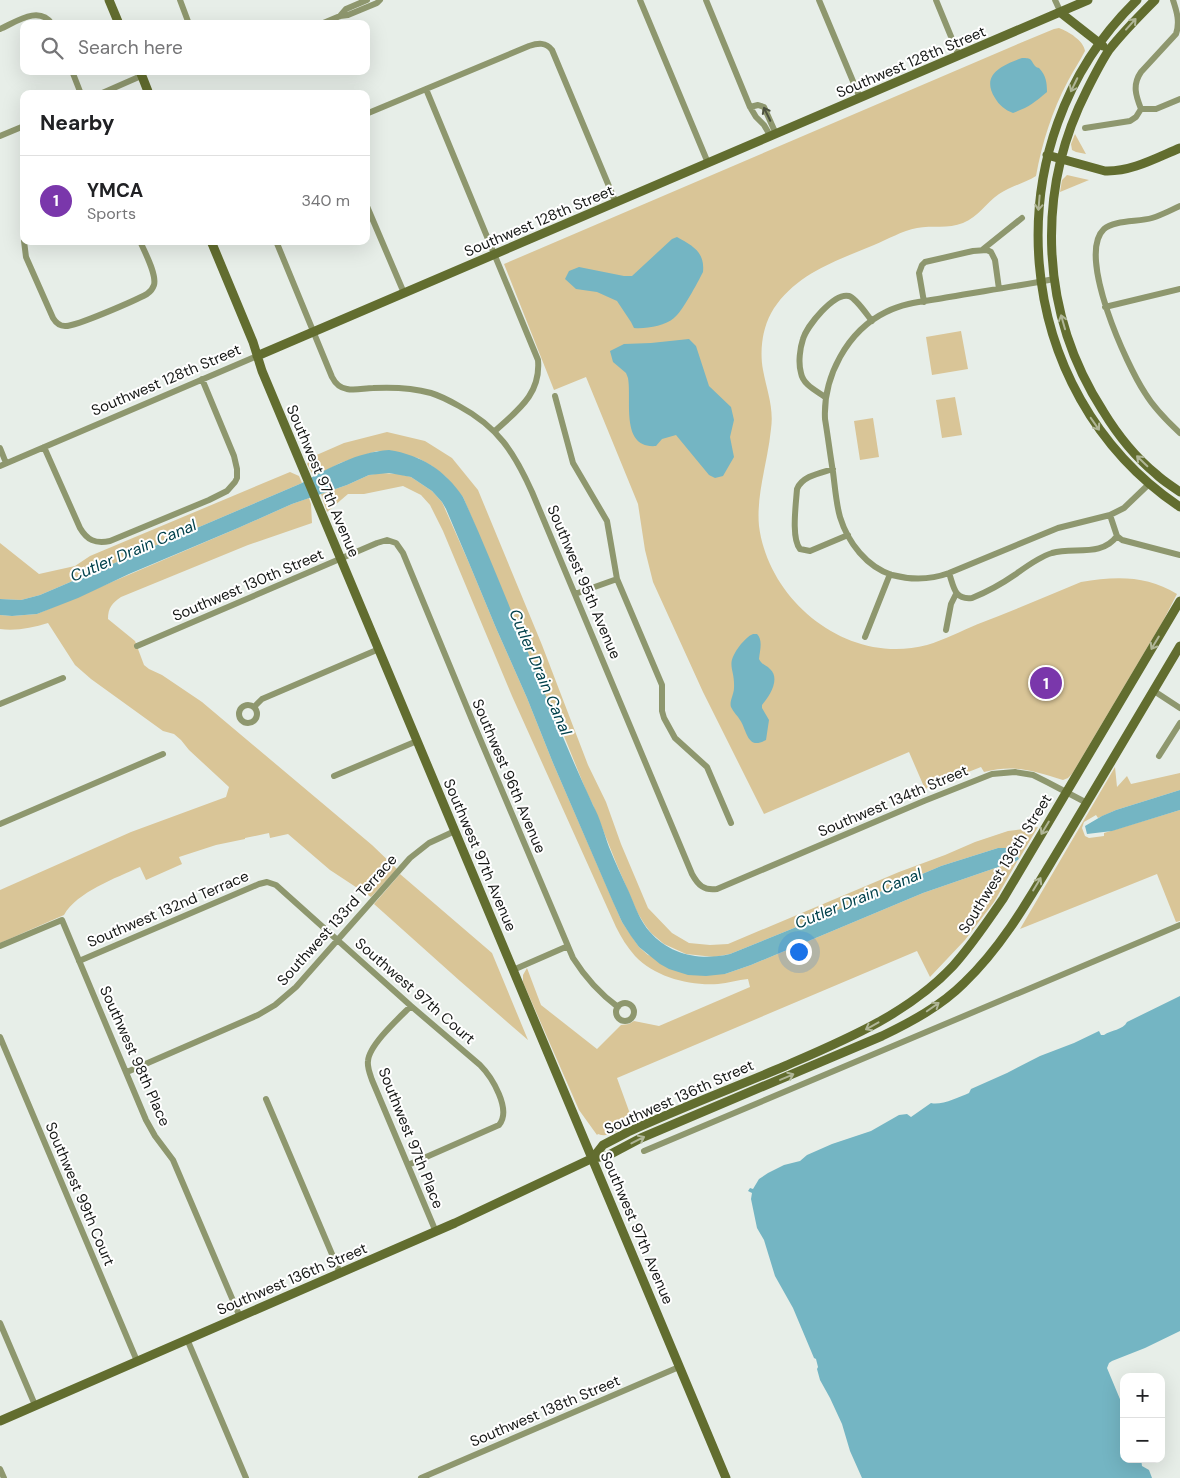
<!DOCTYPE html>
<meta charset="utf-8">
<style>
body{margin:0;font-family:"DM Sans",sans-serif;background:#f6f6f6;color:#202124}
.controls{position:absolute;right:15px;bottom:15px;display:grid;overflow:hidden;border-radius:10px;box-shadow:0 5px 20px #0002}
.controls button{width:45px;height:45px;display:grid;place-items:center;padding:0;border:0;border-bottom:1px solid #e0e0e0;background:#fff;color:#202124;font:25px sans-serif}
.you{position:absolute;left:798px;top:951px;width:18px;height:18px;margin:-12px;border:4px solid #fff;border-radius:50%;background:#1a73e8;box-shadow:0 0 0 8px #1a73e833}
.badge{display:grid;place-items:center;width:32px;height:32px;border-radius:50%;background:#7a37ab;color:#fff;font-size:16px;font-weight:700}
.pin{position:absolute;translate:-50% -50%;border:2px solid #fff;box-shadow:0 1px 5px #0006}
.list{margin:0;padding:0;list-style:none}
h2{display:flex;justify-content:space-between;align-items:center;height:65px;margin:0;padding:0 20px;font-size:21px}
h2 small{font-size:16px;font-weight:400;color:#757577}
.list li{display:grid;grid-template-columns:32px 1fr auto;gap:15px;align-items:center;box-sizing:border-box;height:90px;padding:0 20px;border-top:1px solid #e0e0e0}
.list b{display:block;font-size:19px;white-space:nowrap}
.list p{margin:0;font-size:16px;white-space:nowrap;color:#757577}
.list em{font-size:16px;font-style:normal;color:#757577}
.icon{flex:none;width:28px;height:28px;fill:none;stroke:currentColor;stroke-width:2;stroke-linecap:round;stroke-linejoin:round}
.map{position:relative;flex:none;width:1180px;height:1478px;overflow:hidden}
.search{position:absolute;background:#fff;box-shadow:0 5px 20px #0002;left:20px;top:20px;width:350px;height:55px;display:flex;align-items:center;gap:12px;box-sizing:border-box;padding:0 18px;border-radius:10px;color:#757577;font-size:19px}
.panel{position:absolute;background:#fff;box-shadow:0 5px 20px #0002;left:20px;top:90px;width:350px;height:155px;border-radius:10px}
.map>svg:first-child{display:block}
.green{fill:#d9c597}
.water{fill:#74b5c3}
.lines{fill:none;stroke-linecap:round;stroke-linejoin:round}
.street{stroke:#8e976e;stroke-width:6}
.secondary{stroke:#626d2f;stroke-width:9}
.oneway{stroke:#b0b697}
.oneway2{stroke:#4c513e}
.labels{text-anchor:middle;stroke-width:4;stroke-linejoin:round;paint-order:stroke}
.street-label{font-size:15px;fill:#161816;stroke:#fff}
.water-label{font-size:16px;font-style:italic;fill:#01414b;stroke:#fff}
</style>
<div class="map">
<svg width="1180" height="1478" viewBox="0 0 1180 1478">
<rect width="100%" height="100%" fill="#e7eee8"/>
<path class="green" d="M1059,28C1068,31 1084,41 1085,51C1080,61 1073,71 1068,81C1052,111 1042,143 1036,176C1025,183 1011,186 999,194C985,204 979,216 963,223C948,229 932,225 917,228C902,231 888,239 874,245C838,260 801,272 777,304C763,322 759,348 763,370C767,391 774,408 771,429C768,461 756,494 759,526C769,603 849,666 927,645C944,640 961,631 978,624C1013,611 1047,596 1081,582C1115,576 1147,575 1177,594L1163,621L1072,774L1068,778L1063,780C1033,771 1015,764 984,772L981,767L925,789L909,752L764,814L703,692L653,582L645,550L638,504L586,377L554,390L504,264L1025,41L1054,29Z
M1075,134L1086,154L1076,152L1072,150L1071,144Z
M1067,175L1089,180L1060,192L1062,180Z
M961,331L968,369L932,375L926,337Z
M955,397L962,435L942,438L936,400Z
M873,418L879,457L860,460L854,421Z
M387,432L425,441L452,458L478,490L542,645L588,765L606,802L621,844L648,908L672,933L689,943L710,945L728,944L899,872L945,855L975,842L1008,831L1038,827L1019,859L1014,848H998L941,866L826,915L730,954L714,957L686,954L664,944L651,933L645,925L637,912L617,865L593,805L587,793L562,731L547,700L471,516L463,497L446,477L432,466L418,458L377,451L340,463L314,477L307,464L312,457L344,443Z
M290,472L299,476L302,483L40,595L21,600L0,599V543L39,574L75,566L90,556Z
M381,473L399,474L411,477L432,491L442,502L469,563L496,628L527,698L553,763L622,922L639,947L648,955L725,974L751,965L923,893L1004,865L1006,868L1018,860L994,902L965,940L930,977L917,951L617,1078L633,1122C623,1127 610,1139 598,1134L597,1135L579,1110L523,982V975L527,968L541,1005L597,1049L621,1025L629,1024L634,1021L659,1026L750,987L748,979C738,980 728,983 718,984C689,986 655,977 635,956C627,947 621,937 616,927L512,696L443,531L430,505L421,495L403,486L364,494H348L327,512L321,494L347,485L369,475Z
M309,498L311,504L312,523L248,545L121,597C112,603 108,608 108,619L135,641L144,665L149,669L162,675L202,702L372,845L397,869L371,897L330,870L288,834L270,838L269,833L245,838V839L216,845L179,857L182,864L146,880L140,867C116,878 77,892 64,915L0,943V890L131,832L226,797L229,787L189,750L181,740L174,734L163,731L91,679L75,665L48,623C32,628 16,631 0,629V615L12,616L37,614L238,528L292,504Z
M1115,767L1117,787L1127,776L1131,784L1180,773V790L1116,810L1098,818L1096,815L1084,822L1082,828L1085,836L1089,838L1104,836V833L1180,810V921L1176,922L1157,874L1020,929Z
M400,874L492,953L528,1040L460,981L374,904Z"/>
<path class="water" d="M1022,58C1032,58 1030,59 1035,66C1036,67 1038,68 1039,68C1046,75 1047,83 1047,92C1034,103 1029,107 1013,113C1005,110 999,105 995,98C980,74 1003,65 1022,58Z
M677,237C693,246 705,252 703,272C698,282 682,312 674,318C665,326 646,329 634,328L631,322L617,301L597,292L576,289L565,279L569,271L579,267L624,276H632L672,239Z
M689,339L696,346L709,386L731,407L734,420L730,437L734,457L723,476L715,478L709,475L676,435L662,439L656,446C620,449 632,401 628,378L626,373L613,362L610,351L624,344L651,343Z
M389,450C421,455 445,470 463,497C509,599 546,704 593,805C600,818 604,833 609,847C615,862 622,877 629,892C635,906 640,921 650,932C670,955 701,961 730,954L826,915L941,866L998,848H1014L1019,859L1005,868L1004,865L923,893L751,965L725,974L706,976L688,975L669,969L660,964L639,947L631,936L622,922L613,902L553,763L527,698L496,628L469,563L446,509L442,502L432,491L411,477L389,473L369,475L347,485L292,504L238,528L129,574L78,598L37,614L12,616L0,615V599L21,600L40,595L302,483C329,468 357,452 389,450Z
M753,634H757C763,640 760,650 759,659C762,665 766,665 770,669C781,679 769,697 762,705V708L769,720L766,740C747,751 747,730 740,720C738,716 733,712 731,707C729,702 734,694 734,688C735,666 724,666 741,644C745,640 748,636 753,634Z
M1180,790V810L1112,831L1087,834L1085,826L1102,816L1116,810Z
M1180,996V1331L1145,1348L1112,1361L1109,1363L1107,1368L1122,1404L1121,1410L1124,1415V1459H1141L1142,1466L1149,1470L1152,1478H862L850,1451L842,1424L830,1398L820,1380L817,1369L818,1367L816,1359L814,1358L793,1308L775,1276L764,1240L757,1228L751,1199L752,1193L748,1191L750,1188L753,1189L759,1179L768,1173L784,1165L800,1161L807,1155L832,1144L871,1131L899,1115L907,1114L911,1117L931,1103C940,1106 960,1097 969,1093L971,1089L1007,1073L1040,1056L1074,1043L1099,1031L1101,1035H1104C1111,1030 1123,1030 1127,1022Z"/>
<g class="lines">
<path class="street" d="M180,0L189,24
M640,0L708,163
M706,0L750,107L756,117L764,125L771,137
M819,0L860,98
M936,0L959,56
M1055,0L1061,13
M340,16L346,9L367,0
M321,24L340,16L348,15L377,3L380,0
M0,29C16,22 39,5 52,24
M72,71L81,94
M426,89L538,360C541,394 518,410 495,431
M100,94L141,76
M750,107L758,105L764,107L776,134
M1141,109C1136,96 1132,85 1141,72L1176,34C1180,22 1177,12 1173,0
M1141,109H1156L1180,99
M366,114L529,46C538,43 546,42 552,50L616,203
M1085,128L1130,121L1136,117L1141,109
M0,136L24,126
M366,204L404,293
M1180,206C1171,210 1162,215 1152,218C1139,222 1114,220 1104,229C1076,255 1127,366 1145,393C1154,408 1167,421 1180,433
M24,241L26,257L53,318C56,323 59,326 65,326C75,327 136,300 147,294C150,292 153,288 154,285C157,274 144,251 140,241
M276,241L332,377C335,383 340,388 347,389C355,391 365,388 373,388C392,387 413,388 431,393C441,396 450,401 459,406C498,427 514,452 532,492L692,874C698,885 704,891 717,889L924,801L992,774L1015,772L1033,775L1047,782L1087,803
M982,250L1022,218
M1054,279C1019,286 984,291 949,297C928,301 905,302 886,312C847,331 823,377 825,419C828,437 830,454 833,472C835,487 836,503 840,517C848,543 867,567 892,575C911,580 930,580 949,573L1058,528L1110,515L1124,508L1149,484
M924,302L919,273L922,265L925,262L973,251L987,250L991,252L995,260L999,289
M1105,307L1180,289
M555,396L573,463L607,521L617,579L662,685V711L664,718L675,738L707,767L731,823
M825,397C817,391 803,385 801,373C798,363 800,348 803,339C807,326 834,292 849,296C856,298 867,315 872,321
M44,447L80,528C87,540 95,544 110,541L209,500L227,491L235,482L237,478V469L234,456L202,379
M0,448L6,463
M0,466L257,356
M833,469C820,473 802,476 797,489C796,504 791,538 800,549L810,551L848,535
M1110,515L1117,536L1122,540L1180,555
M949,573C954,587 954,600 972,598C987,592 1003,583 1016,574C1027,566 1039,557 1052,553C1074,547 1102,557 1117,536
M575,594L617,579
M946,630L951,604L956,594
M865,637L890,574
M137,646L377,543L387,540L396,543L403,553L475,727L573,958C585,977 599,993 618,1007
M1154,691L1180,708
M0,704L63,678
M239 714a9 9 0 1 1 18 0a9 9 0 1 1-18 0Z
M254,707L262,699L379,649
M1159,756L1180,723
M334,776L417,741
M0,824L163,754
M0,946L62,920L146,1120L155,1136L173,1160L240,1317
M79,961L259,884L267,882L276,885L411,1006L480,1065C492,1077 512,1110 499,1125L408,1165
M513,970L568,946
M616 1012a9 9 0 1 1 18 0a9 9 0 1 1-18 0Z
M411,1006C399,1018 369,1045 368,1061C367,1067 370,1074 372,1080L436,1232
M0,1037L137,1361
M127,1072L258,1015L275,1005L296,987L410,858L429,843L455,831
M266,1099L340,1273
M644,1151L1180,925
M0,1323L35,1405
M187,1339L246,1478
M0,1469L4,1478
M421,1478L679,1367"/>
<path class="secondary" d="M109,0L119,24
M1137,0C990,142 1009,392 1180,507
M1155,0C1139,16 1123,32 1109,50C1101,62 1094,76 1087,90C1035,192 1040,313 1103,411C1117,434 1134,456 1156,474C1163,481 1172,486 1180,492
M1061,13L1103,46
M140,71L149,94
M1047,155L1105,171C1131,172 1156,158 1180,148
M211,241L253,342L262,371L726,1478
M257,356L1088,0
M593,1158L603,1145L628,1132C680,1108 733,1088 785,1066C845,1040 908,1014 953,966C972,945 987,922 1003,899L1180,601
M0,1421L455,1223L593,1158L607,1156L641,1138L882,1036C911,1022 941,1006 964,983C1006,943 1034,890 1064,841C1103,776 1142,711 1180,646"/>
</g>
<defs><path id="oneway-shaft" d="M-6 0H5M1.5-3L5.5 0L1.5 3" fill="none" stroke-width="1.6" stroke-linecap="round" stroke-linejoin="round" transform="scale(1.25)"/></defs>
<g class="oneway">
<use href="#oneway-shaft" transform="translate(1131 24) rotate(-48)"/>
<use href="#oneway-shaft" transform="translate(1074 85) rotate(116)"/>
<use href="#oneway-shaft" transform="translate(1039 203) rotate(95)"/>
<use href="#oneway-shaft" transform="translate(1063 322) rotate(-106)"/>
<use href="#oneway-shaft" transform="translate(1095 424) rotate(55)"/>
<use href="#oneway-shaft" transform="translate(1142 461) rotate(-136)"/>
<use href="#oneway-shaft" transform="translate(1155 643) rotate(121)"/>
<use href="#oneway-shaft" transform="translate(1045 828) rotate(121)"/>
<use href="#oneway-shaft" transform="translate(1037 884) rotate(-59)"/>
<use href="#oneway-shaft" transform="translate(933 1007) rotate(-35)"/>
<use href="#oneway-shaft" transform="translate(872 1026) rotate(151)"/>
<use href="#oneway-shaft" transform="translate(787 1077) rotate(-23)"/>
<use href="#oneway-shaft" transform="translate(638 1140) rotate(-27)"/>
</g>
<use class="oneway2" href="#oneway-shaft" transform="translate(767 114) rotate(-116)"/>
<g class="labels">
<g class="street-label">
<text transform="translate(911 62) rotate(-23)" y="5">Southwest 128th Street</text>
<text transform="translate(539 221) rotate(-23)" y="5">Southwest 128th Street</text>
<text transform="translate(166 380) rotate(-23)" y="5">Southwest 128th Street</text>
<text transform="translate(323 481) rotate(67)" y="5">Southwest 97th Avenue</text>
<text transform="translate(584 582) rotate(67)" y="5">Southwest 95th Avenue</text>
<text transform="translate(248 585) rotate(-23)" y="5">Southwest 130th Street</text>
<text transform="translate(509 776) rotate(67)" y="5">Southwest 96th Avenue</text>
<text transform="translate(893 801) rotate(-23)" y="5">Southwest 134th Street</text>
<text transform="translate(480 855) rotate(67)" y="5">Southwest 97th Avenue</text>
<text transform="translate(1005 864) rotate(-58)" y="5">Southwest 136th Street</text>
<text transform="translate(168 909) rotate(-23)" y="5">Southwest 132nd Terrace</text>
<text transform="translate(337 920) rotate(-48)" y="5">Southwest 133rd Terrace</text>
<text transform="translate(415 991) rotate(41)" y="5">Southwest 97th Court</text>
<text transform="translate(135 1056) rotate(66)" y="5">Southwest 98th Place</text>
<text transform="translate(679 1097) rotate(-24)" y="5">Southwest 136th Street</text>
<text transform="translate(411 1138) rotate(68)" y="5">Southwest 97th Place</text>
<text transform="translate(80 1194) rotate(67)" y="5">Southwest 99th Court</text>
<text transform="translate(637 1228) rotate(67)" y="5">Southwest 97th Avenue</text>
<text transform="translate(292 1279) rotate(-23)" y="5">Southwest 136th Street</text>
<text transform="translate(545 1411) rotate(-23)" y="5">Southwest 138th Street</text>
</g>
<g class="water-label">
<text transform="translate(133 550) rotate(-23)" y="6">Cutler Drain Canal</text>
<text transform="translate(541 672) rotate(67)" y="6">Cutler Drain Canal</text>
<text transform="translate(858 898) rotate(-22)" y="6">Cutler Drain Canal</text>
</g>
</g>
</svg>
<div class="controls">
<button>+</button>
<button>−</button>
</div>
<div class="you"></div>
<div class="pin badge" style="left:1046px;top:683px">1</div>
<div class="search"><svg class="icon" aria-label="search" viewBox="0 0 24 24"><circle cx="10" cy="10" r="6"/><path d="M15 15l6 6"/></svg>Search here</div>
<section class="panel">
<h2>Nearby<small></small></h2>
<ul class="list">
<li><span class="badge">1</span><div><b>YMCA</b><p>Sports</p></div><em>340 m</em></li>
</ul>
</section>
</div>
